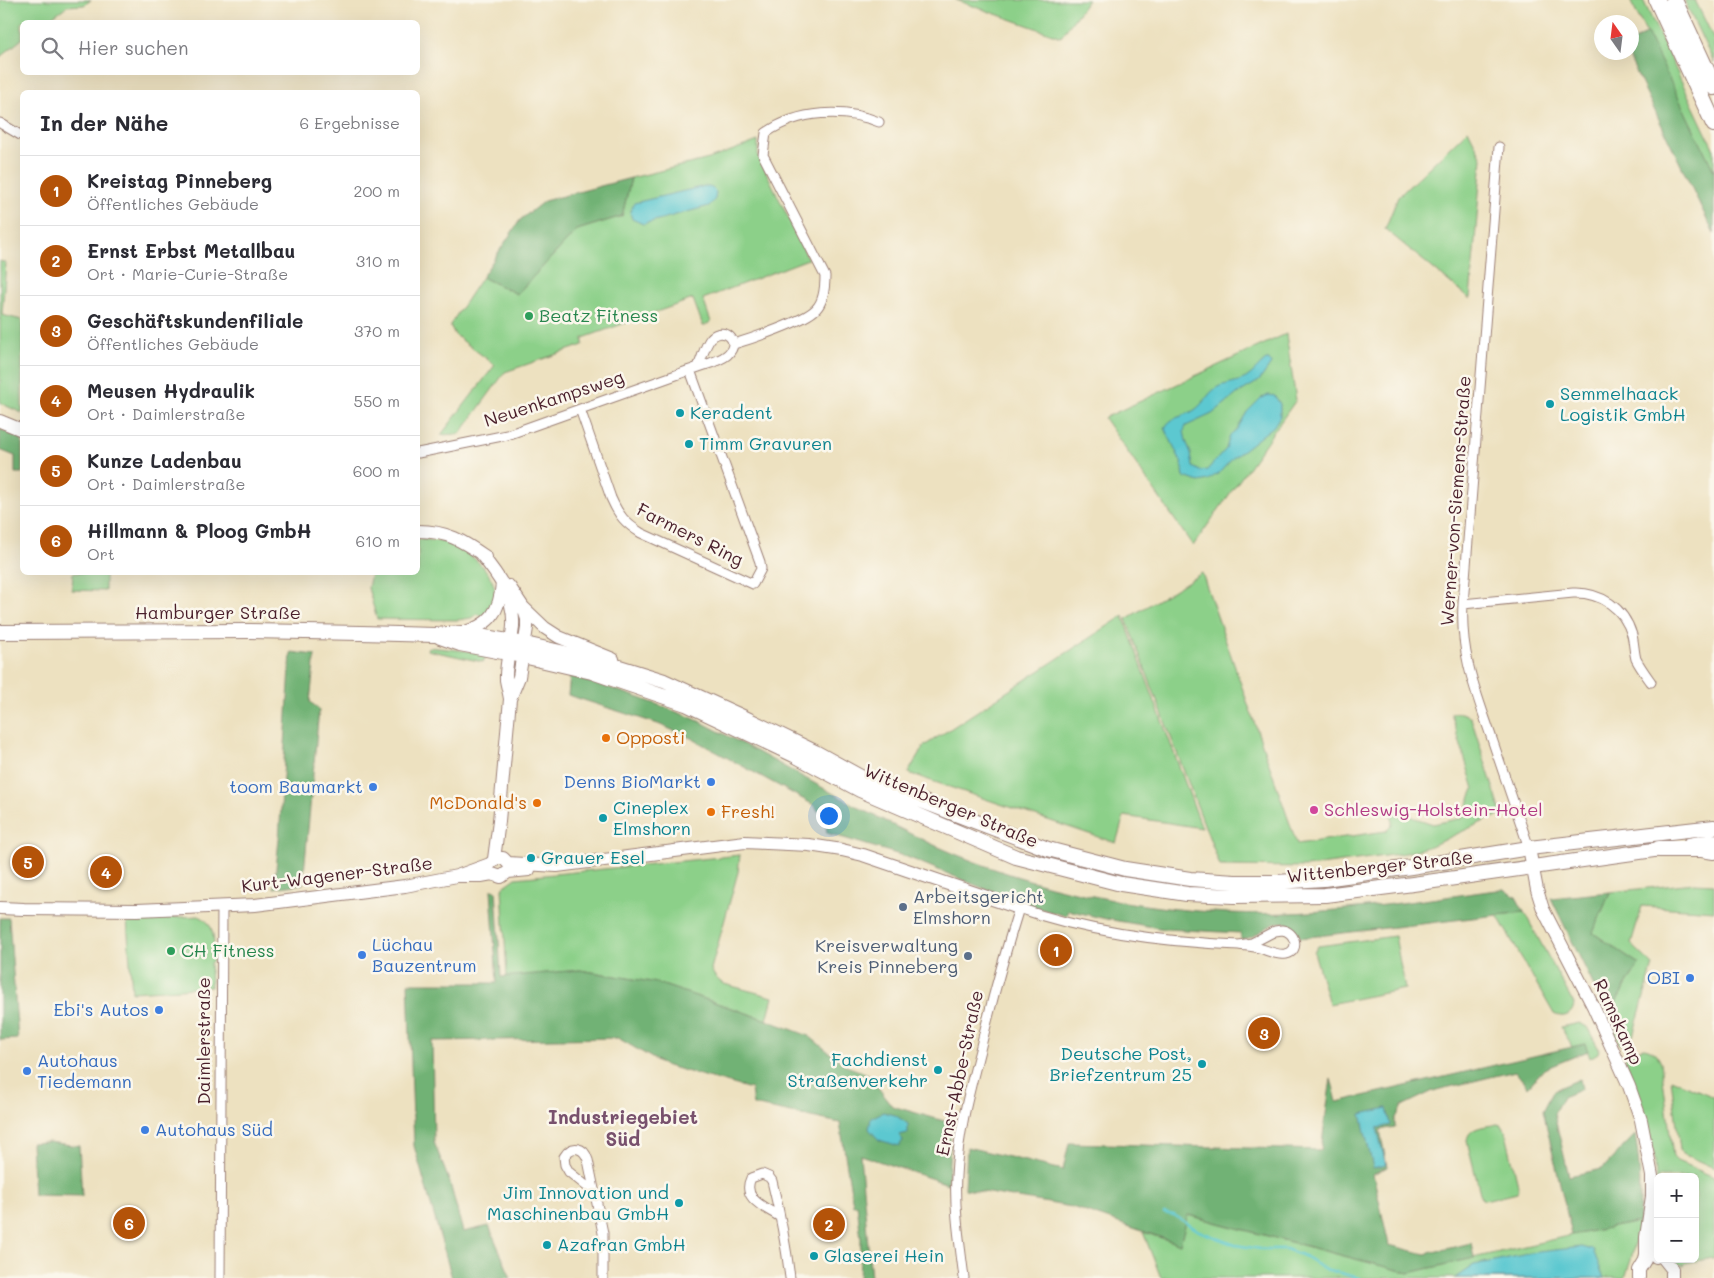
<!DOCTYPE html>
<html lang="de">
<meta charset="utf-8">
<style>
body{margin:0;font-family:Mali,sans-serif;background:#f7f7f7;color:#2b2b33}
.controls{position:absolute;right:15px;bottom:15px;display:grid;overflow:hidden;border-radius:8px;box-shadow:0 5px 20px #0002}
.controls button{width:45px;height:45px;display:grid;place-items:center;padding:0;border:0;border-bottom:1px solid #e1e1e2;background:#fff;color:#2b2b33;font:25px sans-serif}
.compass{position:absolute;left:1594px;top:15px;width:45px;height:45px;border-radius:50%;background:#fff;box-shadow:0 5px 20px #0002;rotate:346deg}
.you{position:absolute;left:828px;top:815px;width:18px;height:18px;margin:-12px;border:4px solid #fff;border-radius:50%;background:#1a73e8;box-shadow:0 0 0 8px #1a73e833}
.badge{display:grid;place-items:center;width:32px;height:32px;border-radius:50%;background:#b45309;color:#fff;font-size:16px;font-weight:700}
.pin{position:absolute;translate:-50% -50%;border:2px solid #fff;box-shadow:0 1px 5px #0006}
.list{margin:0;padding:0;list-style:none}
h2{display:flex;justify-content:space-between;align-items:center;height:65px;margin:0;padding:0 20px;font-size:21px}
h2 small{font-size:16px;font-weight:400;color:#7c7c81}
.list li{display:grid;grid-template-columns:32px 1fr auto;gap:15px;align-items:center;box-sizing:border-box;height:70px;padding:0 20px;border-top:1px solid #e1e1e2}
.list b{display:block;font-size:19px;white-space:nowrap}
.list p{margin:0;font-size:16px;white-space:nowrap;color:#7c7c81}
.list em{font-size:16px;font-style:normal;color:#7c7c81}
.icon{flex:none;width:28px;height:28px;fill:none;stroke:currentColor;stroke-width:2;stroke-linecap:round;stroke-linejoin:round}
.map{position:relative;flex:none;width:1714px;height:1278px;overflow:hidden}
.search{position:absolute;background:#fff;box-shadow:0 5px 20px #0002;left:20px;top:20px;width:400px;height:55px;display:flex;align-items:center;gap:12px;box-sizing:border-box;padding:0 18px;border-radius:8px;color:#7c7c81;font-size:19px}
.panel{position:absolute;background:#fff;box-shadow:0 5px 20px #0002;left:20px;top:90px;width:400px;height:485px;border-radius:8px}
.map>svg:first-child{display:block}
.green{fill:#8cd089;stroke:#6b785a}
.forest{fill:#71b275;stroke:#5e6850}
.water{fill:#5bc8d0;stroke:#52747e}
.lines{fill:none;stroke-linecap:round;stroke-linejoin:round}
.stream{stroke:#5bc8d0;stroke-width:2.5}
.street-casing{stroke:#9c8076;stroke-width:11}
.secondary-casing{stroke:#9c8076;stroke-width:14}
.primary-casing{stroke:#9c8076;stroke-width:16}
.highway-casing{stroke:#9c8076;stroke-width:18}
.street{stroke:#fff;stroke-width:9}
.secondary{stroke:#fff;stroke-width:12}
.primary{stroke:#fff;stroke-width:14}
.highway{stroke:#fff;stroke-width:16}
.leisure-dot{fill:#2e9e5b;stroke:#fbf7ec;stroke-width:2}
.culture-dot{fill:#0f9aa8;stroke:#fbf7ec;stroke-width:2}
.food-dot{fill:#e8710a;stroke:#fbf7ec;stroke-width:2}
.shop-dot{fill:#3f7fe0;stroke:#fbf7ec;stroke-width:2}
.hotel-dot{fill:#d1479c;stroke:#fbf7ec;stroke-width:2}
.service-dot{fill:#5c6f8a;stroke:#fbf7ec;stroke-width:2}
.labels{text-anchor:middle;stroke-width:5;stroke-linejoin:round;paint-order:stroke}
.leisure-label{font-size:18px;fill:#27864d;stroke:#fbf7ec;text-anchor:start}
.culture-label{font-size:18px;fill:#0d838f;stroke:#fbf7ec;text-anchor:start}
.street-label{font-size:18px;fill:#4a1f2b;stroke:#fbf7ec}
.food-label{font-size:18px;fill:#c56008;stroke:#fbf7ec;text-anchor:start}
.shop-label{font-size:18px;fill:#366cbe;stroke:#fbf7ec;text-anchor:end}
.hotel-label{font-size:18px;fill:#b23c85;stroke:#fbf7ec;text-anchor:start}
.service-label{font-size:18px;fill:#4e5e75;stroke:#fbf7ec;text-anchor:start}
.neighbourhood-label{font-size:19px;font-weight:bold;fill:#78516d;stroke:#fbf7ec}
</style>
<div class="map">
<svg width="1714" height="1278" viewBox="0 0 1714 1278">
<rect width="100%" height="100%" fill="#fbf7ec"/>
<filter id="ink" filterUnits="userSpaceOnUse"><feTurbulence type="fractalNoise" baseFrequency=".02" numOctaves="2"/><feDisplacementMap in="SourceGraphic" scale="10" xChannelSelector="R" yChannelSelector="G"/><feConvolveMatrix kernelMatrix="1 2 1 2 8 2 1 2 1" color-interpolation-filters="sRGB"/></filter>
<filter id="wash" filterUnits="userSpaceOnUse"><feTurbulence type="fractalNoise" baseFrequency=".0096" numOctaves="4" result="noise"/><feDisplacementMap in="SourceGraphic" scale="20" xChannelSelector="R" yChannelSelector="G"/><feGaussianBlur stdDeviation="1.12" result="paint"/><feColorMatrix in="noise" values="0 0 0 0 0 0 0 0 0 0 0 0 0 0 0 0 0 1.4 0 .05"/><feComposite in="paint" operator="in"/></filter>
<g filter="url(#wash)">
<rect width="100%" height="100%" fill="#ede1c0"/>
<path class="green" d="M0,0H91L84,5L67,6L45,22H22V39L0,57Z
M956,0H1088L1061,37Z
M1630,0H1643L1714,150V171Z
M1684,0H1695L1714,39V63Z
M1468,130L1482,158L1470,299L1385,229L1398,197Z
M758,141V155L808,259L703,299L711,322L703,326L693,299L583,338V345L505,372L460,434L441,435L495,365L455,335L450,325L482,277L517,294L577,230L622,216L631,178L709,159Z
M0,261L6,263L2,315L22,320V413L0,403Z
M1286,334L1296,400L1193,546L1104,418Z
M418,539C428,540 438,540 449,544C472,553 502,576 494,605C492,609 488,614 485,618L478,614L471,618L458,620L377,619L368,588L371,573L418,572Z
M73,573H105V591L72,590Z
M1202,573L1297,844L1386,831L1392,825V810L1433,824L1462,818L1474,789L1451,713C1460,712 1464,713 1471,718L1501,812L1498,816L1489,819L1431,846L1406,853L1306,867L1220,866L1126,619Z
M1123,616L1202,828L1124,816L1116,843L908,773L924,746Z
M428,647L488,653L483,662L427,650Z
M740,855L738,872L711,969C714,976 717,980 724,984L773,997L767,1020L657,983L580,970L507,977L502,888L516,878Z
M1694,883L1714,884V911L1642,906L1631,944L1653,965L1633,1036L1620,1045L1608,1015L1639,964L1593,933L1610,892Z
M1524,912L1574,1004C1573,1015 1564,1019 1554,1014L1497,915Z
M199,916C217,924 214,944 213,961L210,963L211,987L132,992L127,920Z
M1395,936L1405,989L1329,1004L1314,952L1318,946Z
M1580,1023L1587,1027L1599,1049L1598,1053L1590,1058L1585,1044L1572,1047L1561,1027Z
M1644,1048C1654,1050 1657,1054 1661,1063L1673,1157L1677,1161L1714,1177V1258H1712L1686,1263L1684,1265L1677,1264L1670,1259H1695V1177H1658V1242C1651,1213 1659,1183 1654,1154C1648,1121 1635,1089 1625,1058L1630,1052Z
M1671,1079L1714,1097V1168L1683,1154L1680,1150Z
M1497,1124L1502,1125L1505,1130L1519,1189L1517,1192L1485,1200L1482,1199L1480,1193L1467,1141C1468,1126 1486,1127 1497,1124Z
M1187,1215L1409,1273L1572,1235L1639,1222L1631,1260L1625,1278H1161L1143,1232L1180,1244Z"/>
<path class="forest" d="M1647,33L1714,171V234L1627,53L1632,52V42Z
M631,178L622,216L577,230L517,294L482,277L520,220L544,201Z
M0,429L22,439V473H15V456L0,450Z
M291,652L315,655L310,702L319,709L303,884L274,888L279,839Z
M570,676C602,685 633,695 664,707C676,712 689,716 701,722C774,759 844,802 919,838C1015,884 1122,908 1229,913C1321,917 1413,901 1504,889L1516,897L1524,912L1300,938C1281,903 1265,937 1241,940V933L1165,929L1106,919L1068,910L1066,916L1019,903L907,857L827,833C826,819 821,813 812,804L691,738L658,724L568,695Z
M491,890H496L501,977L580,970L657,983L767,1020L809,1036L846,1066L868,1074L892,1106L951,1123L948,1184L860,1155L871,1278H859L861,1239L857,1204L853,1205L840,1123L753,1105L751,1089L664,1065L618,1038L432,1041L434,1142L450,1183L463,1232L489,1226L511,1278H452L414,1146L408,983H497Z
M1610,892L1593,933L1639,964L1608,1015L1551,898Z
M0,918H9L18,1039L0,1040Z
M1585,1044L1588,1051L1544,1069L1528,1087L1515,1071L1433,1091L1402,1106L1395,1120V1127L1380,1130L1387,1167L1373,1174L1389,1245L1425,1254L1471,1243L1474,1258L1409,1273L1188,1215L1180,1244L1072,1207L965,1189L967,1147L1063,1170L1069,1143L1321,1150L1331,1078L1337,1102Z
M1580,1079L1582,1089L1563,1097L1554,1114L1569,1176L1602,1169L1635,1135C1640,1164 1641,1192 1639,1222L1572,1235L1543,1111L1554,1090Z
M48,1142L79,1146L82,1196L34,1195L31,1143Z"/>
<path class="water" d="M705,186L712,188L716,192L715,199L709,206L643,224L632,219L630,212L634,203Z
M1266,360H1269L1271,364L1259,381L1237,394L1212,414L1186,426L1184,431L1186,441L1191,453L1193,467L1200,471L1207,470L1226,449L1230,435L1237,429L1247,412L1261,398L1269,395L1275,396L1280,404V416L1274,426L1233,458L1219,473L1208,480L1199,482L1184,477L1182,464L1165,428C1171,416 1181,418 1191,412C1202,407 1207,394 1216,388C1225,383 1237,383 1246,378C1254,373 1259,365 1266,360Z
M1387,1108L1391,1125L1377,1128L1386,1165L1373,1168L1361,1114Z
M883,1112L895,1115L908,1124V1133L899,1135L903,1140L899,1146L879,1140L869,1129L871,1118Z
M1582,1247L1593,1250L1604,1278H1455L1474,1265L1538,1252Z"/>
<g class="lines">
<path class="stream" d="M1164,1213L1174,1215L1199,1231L1235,1245L1261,1249H1286L1306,1257L1325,1269L1359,1278"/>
</g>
</g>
<g filter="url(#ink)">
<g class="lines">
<g class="street-casing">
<path id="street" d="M0,123L22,136
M1499,147L1463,604C1460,656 1477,694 1493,742C1505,777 1517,812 1529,848
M734,344C751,339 805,321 816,309C824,301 825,287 825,276L763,155L766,133C798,110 844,108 879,122
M580,409L611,498C619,516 625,523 641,533L753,584L761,569L760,562L690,370
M418,453L507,435L690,370C700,366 719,362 727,355C743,341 723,325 711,338C705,345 702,358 698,367
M1463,604L1573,593C1601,592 1624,608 1632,635C1634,643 1634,652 1636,659C1640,667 1646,675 1651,682
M1282,930C1295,931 1301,951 1286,954C1277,956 1267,950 1259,948C1252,946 1245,946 1239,945L1252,943L1275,931Z
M595,1193L569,1172L565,1165L564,1157C572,1144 584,1147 588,1160L603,1233V1278
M780,1217C765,1207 741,1199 751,1178L762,1174L769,1177L772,1181C780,1213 786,1245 790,1278
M220,1278L222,906
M964,1278C960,1244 954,1210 956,1176C958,1132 970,1089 981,1046C992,1000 1005,953 1019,908C1089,933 1165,942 1239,945"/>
</g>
<g class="secondary-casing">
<path id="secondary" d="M0,421L22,430
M418,531C447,531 463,541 486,557
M480,553C497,574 515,597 513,626C512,643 505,662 506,680C507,686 509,692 510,699L499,821L494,859
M509,586L523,607L527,619V628L519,677L510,699
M523,607L545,628L559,637L613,659
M462,633C490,625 500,612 502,583
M1529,848L1537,890L1543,909L1593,1006L1629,1086L1641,1120L1652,1176V1196L1646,1237V1254L1645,1260L1639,1270V1278
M457,876L490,864L496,858H503L508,863L557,866L745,842L809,845L842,850L863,855L1019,908
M0,908L24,909L137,910L255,905L405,886L457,876H481L492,874L501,877L508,872L529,870
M1652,1230L1656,1257
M1664,1259L1672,1269V1278"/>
</g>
<g class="primary-casing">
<path id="primary" d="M0,632L250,631L361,633L435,635L462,633L525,644L600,661L664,681L743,717L815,752L866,780L1048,849L1125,869L1190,879L1235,882H1277L1324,879L1411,867L1529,848L1714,827
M440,637L460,644L523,656L592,672L686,704L796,756L860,790L1016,857L1121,884L1187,894L1234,896L1325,895L1413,884L1668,848
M1689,845L1714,841"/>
</g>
<g class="highway-casing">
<path id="highway" d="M1657,0L1714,124
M1674,0L1714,87
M1659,849H1702L1714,851"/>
</g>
<use href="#street" class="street"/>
<use href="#secondary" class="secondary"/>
<use href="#primary" class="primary"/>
<use href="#highway" class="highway"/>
</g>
</g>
<g class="leisure-dot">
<circle cx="529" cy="316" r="5"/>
<circle cx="171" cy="951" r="5"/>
</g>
<g class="culture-dot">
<circle cx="1550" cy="404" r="5"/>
<circle cx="680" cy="413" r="5"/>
<circle cx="689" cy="444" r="5"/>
<circle cx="603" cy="818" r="5"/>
<circle cx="531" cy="858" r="5"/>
<circle cx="1202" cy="1064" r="5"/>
<circle cx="938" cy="1070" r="5"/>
<circle cx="679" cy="1203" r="5"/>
<circle cx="547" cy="1245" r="5"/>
<circle cx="814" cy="1256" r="5"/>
</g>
<g class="food-dot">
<circle cx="606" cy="738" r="5"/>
<circle cx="537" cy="803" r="5"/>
<circle cx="711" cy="812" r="5"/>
</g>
<g class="shop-dot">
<circle cx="711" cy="782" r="5"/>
<circle cx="373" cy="787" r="5"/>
<circle cx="362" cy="955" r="5"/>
<circle cx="1690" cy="978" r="5"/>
<circle cx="159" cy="1010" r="5"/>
<circle cx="27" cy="1071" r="5"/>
<circle cx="145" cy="1130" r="5"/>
</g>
<circle class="hotel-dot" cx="1314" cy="810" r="5"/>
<g class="service-dot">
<circle cx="903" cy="907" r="5"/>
<circle cx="968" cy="956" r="5"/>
</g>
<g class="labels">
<g class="leisure-label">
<text x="539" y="322">Beatz Fitness</text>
<text x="181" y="957">CH Fitness</text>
</g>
<g class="culture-label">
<text x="1560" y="400">Semmelhaack<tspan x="1560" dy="21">Logistik GmbH</tspan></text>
<text x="690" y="419">Keradent</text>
<text x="699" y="450">Timm Gravuren</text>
<text x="613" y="814">Cineplex<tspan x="613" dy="21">Elmshorn</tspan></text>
<text x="541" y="864">Grauer Esel</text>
<text x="1192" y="1060" text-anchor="end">Deutsche Post,<tspan x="1192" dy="21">Briefzentrum 25</tspan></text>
<text x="928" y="1066" text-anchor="end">Fachdienst<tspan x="928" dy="21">Straßenverkehr</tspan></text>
<text x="669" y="1199" text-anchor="end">Jim Innovation und<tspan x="669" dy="21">Maschinenbau GmbH</tspan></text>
<text x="557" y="1251">Azafran GmbH</text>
<text x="824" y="1262">Glaserei Hein</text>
</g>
<g class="street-label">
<text transform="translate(554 399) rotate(-18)" y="6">Neuenkampsweg</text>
<text transform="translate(1456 501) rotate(-86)" y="6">Werner-von-Siemens-Straße</text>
<text transform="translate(690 535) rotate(27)" y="6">Farmers Ring</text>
<text x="218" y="619">Hamburger Straße</text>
<text transform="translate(951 806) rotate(23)" y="6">Wittenberger Straße</text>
<text transform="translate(1380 867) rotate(-6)" y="6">Wittenberger Straße</text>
<text transform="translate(337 875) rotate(-7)" y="6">Kurt-Wagener-Straße</text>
<text transform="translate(1618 1022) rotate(65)" y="6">Ramskamp</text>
<text transform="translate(204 1041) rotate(-90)" y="6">Daimlerstraße</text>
<text transform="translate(960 1073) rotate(-78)" y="6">Ernst-Abbe-Straße</text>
</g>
<g class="food-label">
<text x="616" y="744">Opposti</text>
<text x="527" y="809" text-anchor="end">McDonald's</text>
<text x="721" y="818">Fresh!</text>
</g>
<g class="shop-label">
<text x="701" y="788">Denns BioMarkt</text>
<text x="363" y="793">toom Baumarkt</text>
<text x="372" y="951" text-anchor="start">Lüchau<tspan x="372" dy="21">Bauzentrum</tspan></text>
<text x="1680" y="984">OBI</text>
<text x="149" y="1016">Ebi's Autos</text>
<text x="37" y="1067" text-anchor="start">Autohaus<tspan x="37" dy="21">Tiedemann</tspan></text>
<text x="155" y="1136" text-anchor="start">Autohaus Süd</text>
</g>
<g class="hotel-label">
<text x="1324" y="816">Schleswig-Holstein-Hotel</text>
</g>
<g class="service-label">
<text x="913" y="903">Arbeitsgericht<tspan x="913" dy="21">Elmshorn</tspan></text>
<text x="958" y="952" text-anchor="end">Kreisverwaltung<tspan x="958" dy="21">Kreis Pinneberg</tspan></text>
</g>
<g class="neighbourhood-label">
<text x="623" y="1124">Industriegebiet<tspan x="623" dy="22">Süd</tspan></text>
</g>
</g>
</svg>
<div class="controls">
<button>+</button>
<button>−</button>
</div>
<svg class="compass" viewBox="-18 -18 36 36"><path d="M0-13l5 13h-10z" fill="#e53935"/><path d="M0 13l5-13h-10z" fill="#7c7c81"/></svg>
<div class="you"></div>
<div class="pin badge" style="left:1056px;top:950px">1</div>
<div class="pin badge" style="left:829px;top:1224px">2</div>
<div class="pin badge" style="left:1264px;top:1033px">3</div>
<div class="pin badge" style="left:106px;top:872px">4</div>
<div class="pin badge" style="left:28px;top:862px">5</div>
<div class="pin badge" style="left:129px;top:1223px">6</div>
<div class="search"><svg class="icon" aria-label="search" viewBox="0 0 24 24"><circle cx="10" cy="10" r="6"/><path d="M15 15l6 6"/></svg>Hier suchen</div>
<section class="panel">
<h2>In der Nähe<small>6 Ergebnisse</small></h2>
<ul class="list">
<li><span class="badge">1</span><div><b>Kreistag Pinneberg</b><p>Öffentliches Gebäude</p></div><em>200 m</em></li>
<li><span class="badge">2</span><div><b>Ernst Erbst Metallbau</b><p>Ort · Marie-Curie-Straße</p></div><em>310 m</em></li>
<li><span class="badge">3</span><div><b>Geschäftskundenfiliale</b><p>Öffentliches Gebäude</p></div><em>370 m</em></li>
<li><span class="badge">4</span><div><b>Meusen Hydraulik</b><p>Ort · Daimlerstraße</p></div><em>550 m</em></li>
<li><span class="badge">5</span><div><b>Kunze Ladenbau</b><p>Ort · Daimlerstraße</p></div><em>600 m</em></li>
<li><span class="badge">6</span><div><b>Hillmann &amp; Ploog GmbH</b><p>Ort</p></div><em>610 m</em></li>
</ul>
</section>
</div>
